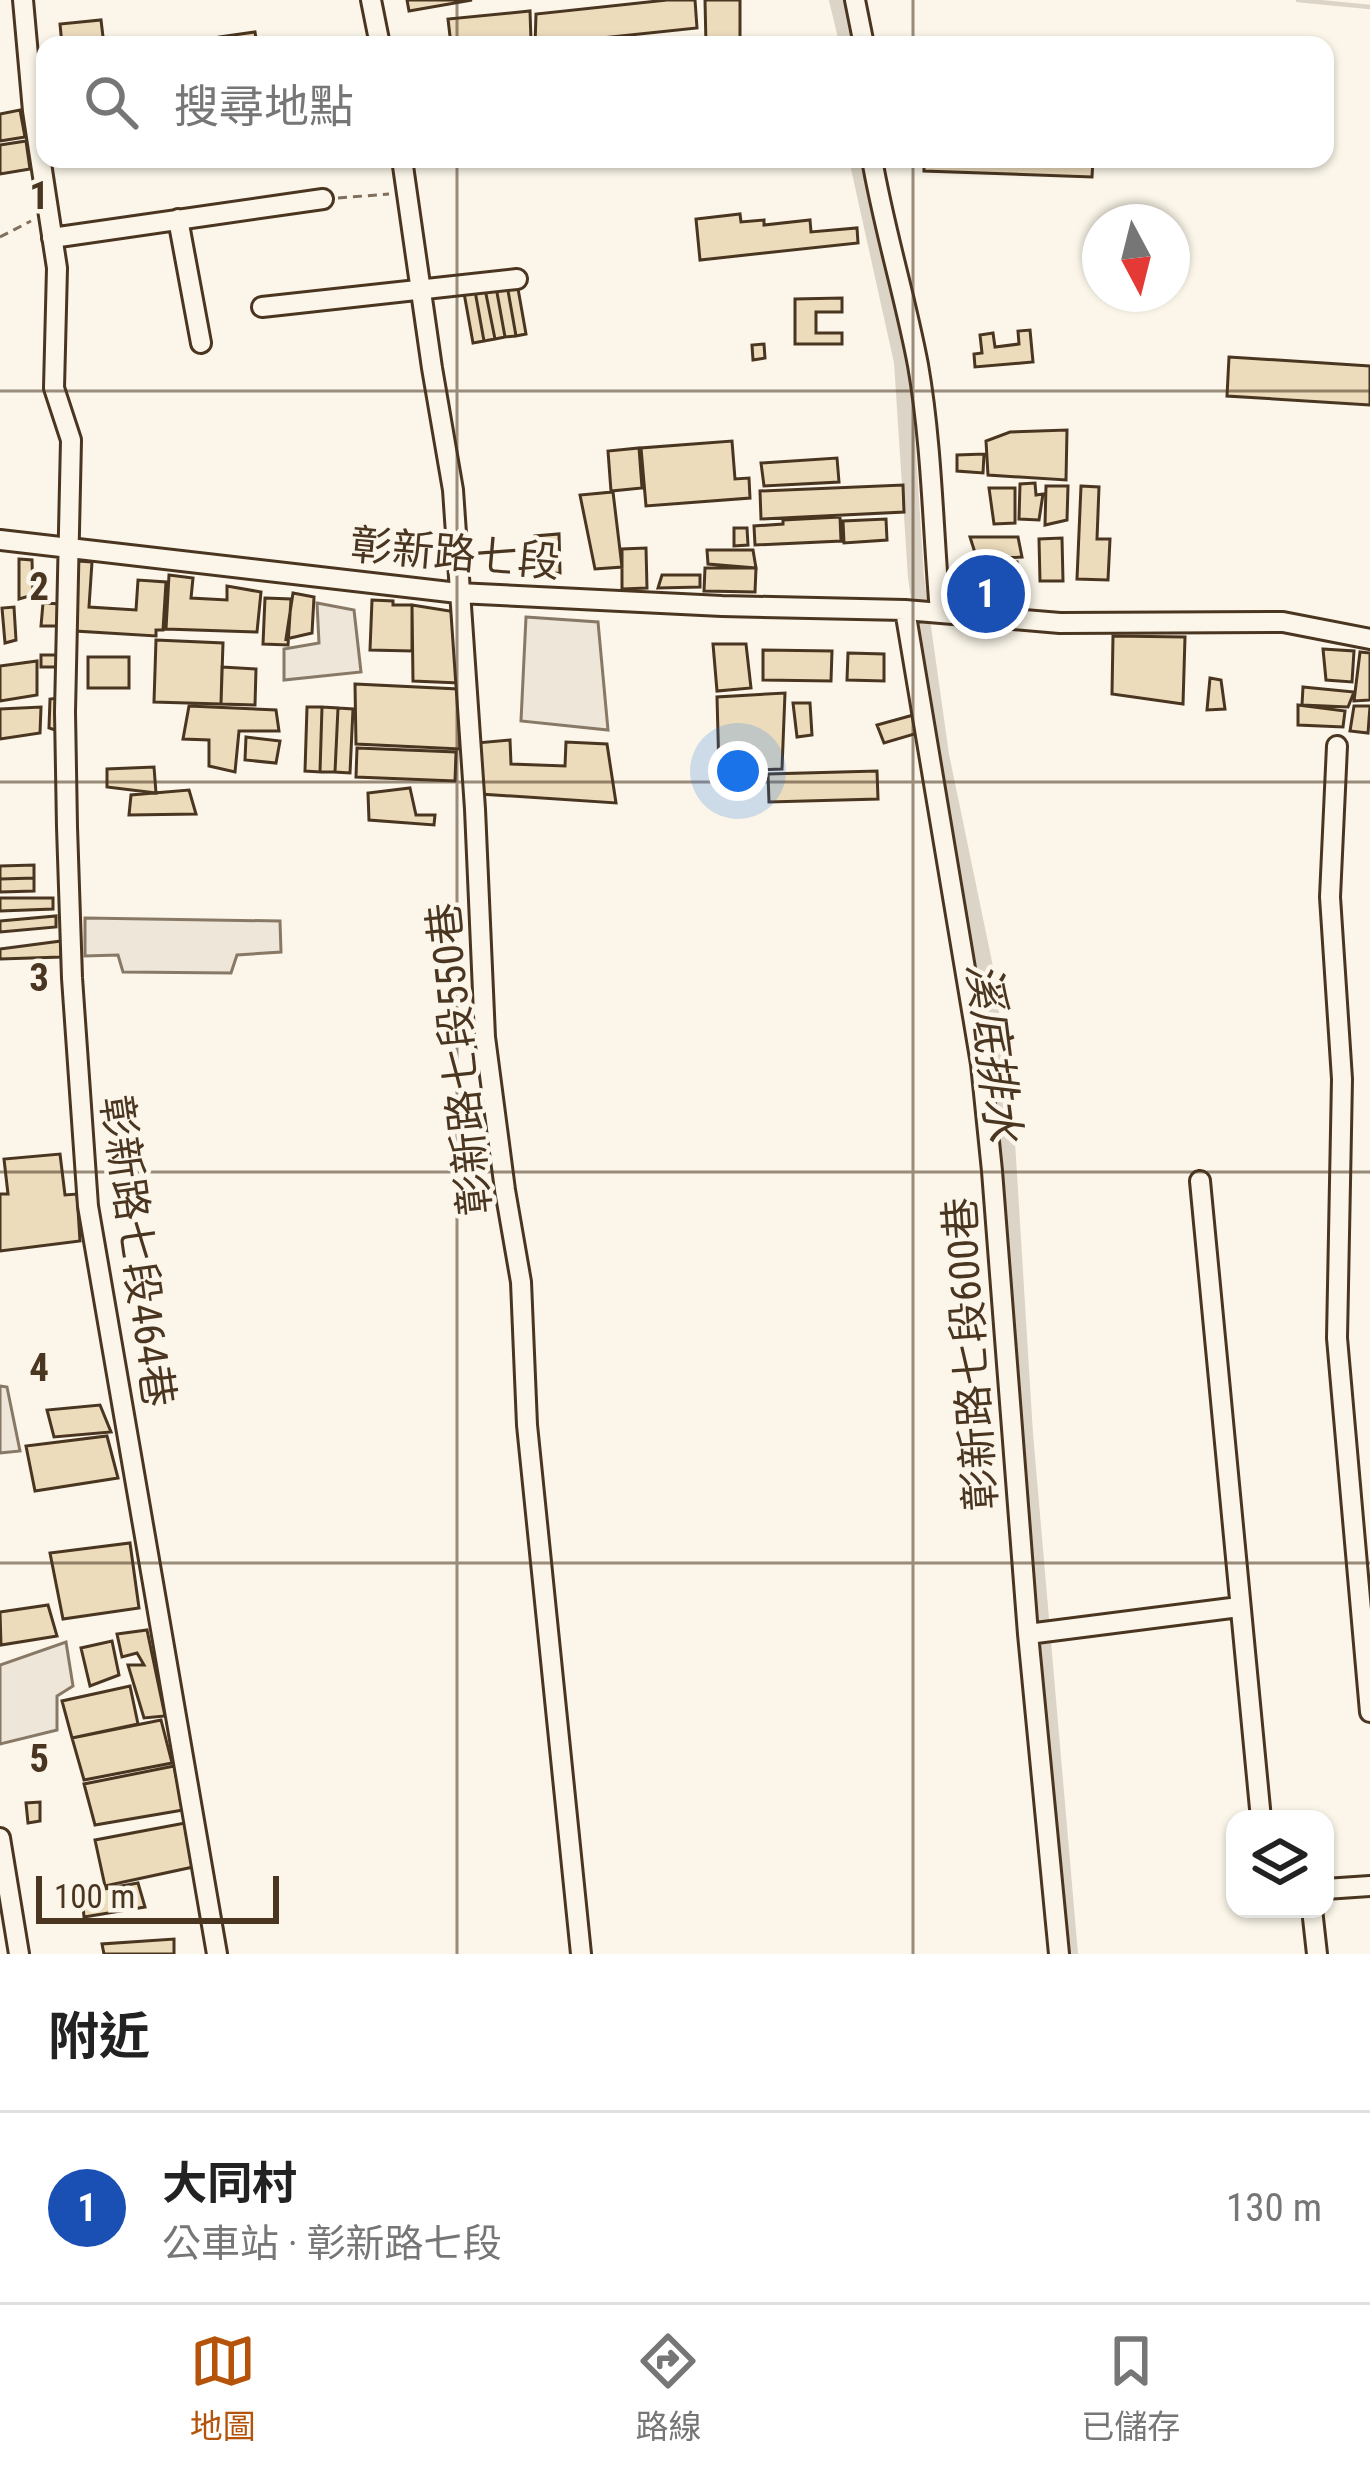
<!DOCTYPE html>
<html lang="zh-TW">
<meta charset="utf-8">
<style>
body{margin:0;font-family:"Roboto Condensed","Noto Sans TC",sans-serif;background:#f2f2f2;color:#222}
.controls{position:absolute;right:36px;bottom:36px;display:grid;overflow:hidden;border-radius:24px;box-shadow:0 3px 9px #0004}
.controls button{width:108px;height:108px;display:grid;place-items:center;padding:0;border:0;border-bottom:3px solid #e0e0e0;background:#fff;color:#222;font:60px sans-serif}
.compass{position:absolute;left:1082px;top:204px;width:108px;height:108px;border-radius:50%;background:#fff;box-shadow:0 3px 9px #0004;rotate:173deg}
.scale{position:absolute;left:36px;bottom:30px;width:243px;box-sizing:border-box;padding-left:12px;border:6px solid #4a3520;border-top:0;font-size:33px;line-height:42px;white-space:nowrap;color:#4a3520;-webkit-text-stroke:9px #fbf6e9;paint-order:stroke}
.you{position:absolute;left:738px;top:771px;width:42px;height:42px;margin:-30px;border:9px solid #fff;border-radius:50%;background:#1a73e8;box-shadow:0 0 0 18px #1a73e833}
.badge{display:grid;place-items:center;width:78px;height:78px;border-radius:50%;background:#b45309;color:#fff;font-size:39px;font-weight:700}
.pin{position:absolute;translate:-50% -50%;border:6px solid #fff;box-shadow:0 3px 12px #0006}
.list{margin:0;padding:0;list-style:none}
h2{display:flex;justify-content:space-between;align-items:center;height:156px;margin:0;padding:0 48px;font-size:51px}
h2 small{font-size:39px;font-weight:400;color:#767676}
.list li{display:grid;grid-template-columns:78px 1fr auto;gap:36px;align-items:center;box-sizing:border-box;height:192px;padding:0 48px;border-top:3px solid #e0e0e0}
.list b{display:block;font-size:45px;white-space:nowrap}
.list p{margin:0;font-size:39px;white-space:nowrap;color:#767676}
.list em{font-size:39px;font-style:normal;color:#767676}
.icon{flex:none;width:66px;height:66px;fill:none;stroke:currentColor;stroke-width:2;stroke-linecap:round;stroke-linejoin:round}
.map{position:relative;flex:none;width:1370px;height:1954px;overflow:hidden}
.search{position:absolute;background:#fff;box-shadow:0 3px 9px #0004;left:36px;right:36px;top:36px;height:132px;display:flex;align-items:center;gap:30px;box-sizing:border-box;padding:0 42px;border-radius:24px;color:#767676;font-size:45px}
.sheet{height:348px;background:#fff}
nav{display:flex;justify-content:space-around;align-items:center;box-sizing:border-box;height:168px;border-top:3px solid #e0e0e0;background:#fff;font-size:33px;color:#767676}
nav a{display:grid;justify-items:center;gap:6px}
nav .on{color:#b45309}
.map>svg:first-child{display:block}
.green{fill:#ede6d9;stroke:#887966;stroke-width:3}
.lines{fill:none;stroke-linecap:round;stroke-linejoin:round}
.stream{stroke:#dcd4c6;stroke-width:4.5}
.canal{stroke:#dcd4c6;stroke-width:16}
.building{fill:#ecdcbc;stroke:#4a3520;stroke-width:3}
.minor-casing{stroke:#4a3520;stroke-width:24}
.path{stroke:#7f6f5c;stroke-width:3;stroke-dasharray:9 6;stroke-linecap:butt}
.minor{stroke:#fbf6e9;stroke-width:18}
.grid{fill:none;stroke:#4a3520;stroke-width:3;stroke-opacity:0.55}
.labels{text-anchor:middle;stroke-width:9;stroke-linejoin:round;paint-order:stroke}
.street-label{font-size:42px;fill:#4a3520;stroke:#fbf6e9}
.water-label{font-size:45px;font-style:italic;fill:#4a3520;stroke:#fbf6e9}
.grid-label{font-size:39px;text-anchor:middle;font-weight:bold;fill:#4a3520;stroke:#fbf6e9;stroke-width:9;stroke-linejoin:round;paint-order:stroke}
</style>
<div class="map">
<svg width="1370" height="1954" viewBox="0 0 1370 1954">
<rect width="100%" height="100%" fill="#fbf6e9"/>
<path class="green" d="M317,603L354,610L361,672L284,680V649L319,643Z
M526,617L598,622L608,730L521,721Z
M85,918L280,921L281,952L237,955L231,973L123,972L118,955L85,956Z
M0,1386L7,1387L20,1451L0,1453Z
M66,1642L73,1686L57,1696V1730L0,1744V1665Z"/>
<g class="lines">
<path class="stream" d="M1298,0L1370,7
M79,916L84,1024
M192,1759L227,1954"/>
<path class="canal" d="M837,0L848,45
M857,159L902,362L916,577L941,755L986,972L1007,1142L1025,1434L1070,1954"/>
</g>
<path class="building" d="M407,0H472L409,11Z
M667,0H695L697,28L535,45L536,14Z
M705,0H740V45H706Z
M530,11L531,41L504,45H451L448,19Z
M101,20L104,45H62L60,24Z
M255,32L257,45H220L219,37Z
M20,110L25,137L0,141V114Z
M26,141L30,169L0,174V145Z
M924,159H1093L1092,177L924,171Z
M740,214L741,222L764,220V225L810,220L811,232L857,228L858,243L700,260L696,219Z
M517,283L526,334L516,336L507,285Z
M507,285L516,336L505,337L496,287Z
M496,287L505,337L495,339L485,289Z
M485,289L495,339L484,341L475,291Z
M475,291L484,341L473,343L464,293Z
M842,298V312H816V333H842V344H795V299Z
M1030,330L1033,362L975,367L974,354L982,353L980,335L993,333L995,347L1019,344L1018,331Z
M764,344L765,358L753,360L752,345Z
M1229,357L1370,366V405L1227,396Z
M1067,430L1066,480L988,475L986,441L1010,432Z
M732,441L735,479L749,478L750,498L646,506L641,448Z
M639,448L642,488L611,491L608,451Z
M984,454L983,473L957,471V455Z
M837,458L839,482L764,486L761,463Z
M1035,483L1036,495L1043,494L1039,520L1019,519L1020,484Z
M903,485L904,512L761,519L760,491Z
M1046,486H1068L1067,520L1045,525Z
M1081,486L1099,487L1097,539H1110L1108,580L1077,579Z
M989,488H1015V523L994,524Z
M613,492L622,567L595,569L580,495Z
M840,517L841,541L755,545L754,526L783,524V520Z
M886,519L887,540L844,543L843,521Z
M734,528H747L748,545L734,546Z
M559,534L560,573L533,574L535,536Z
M970,537H1018L1022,557L977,559Z
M1062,538L1063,581H1040L1039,539Z
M646,548L647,588L622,589V549Z
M707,550H753L756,568L708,564Z
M19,559L32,560L33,595L19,599Z
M63,560L92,562L89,607L136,610L138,580L166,582L163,630H156V636L59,630Z
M1017,562L1018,580H974L973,563Z
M705,568H756L755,592L704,591Z
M169,575L193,578L191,598L227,600V586L261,592L257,632L166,629Z
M662,575H700V587L658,588Z
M293,593L314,597L312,633L286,639Z
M265,598L291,599L288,645L263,644Z
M372,600L393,601V605H412V651L370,650Z
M43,603L61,604L62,626H41Z
M412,605L456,612L459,683L413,681Z
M14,607L16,640L5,643L2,608Z
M1113,636L1185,637L1183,704L1112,694Z
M156,640L223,643L221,704L154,702Z
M713,644H746L751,688L717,691Z
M1323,649L1354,651L1352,682L1326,680Z
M763,650L832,651L831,681L763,680Z
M1360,652L1370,653V700L1354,701Z
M848,653L884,654V681L847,680Z
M41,655H59L60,667H41Z
M88,657H129V688H88Z
M37,661V695L0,701V666Z
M222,667L256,669L255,705L221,704Z
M1210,678L1221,680L1225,709L1207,710Z
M355,684L458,689L460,749L356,744Z
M1303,687L1354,692L1348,707L1302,705Z
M785,693L782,769L719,771L717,697Z
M60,698L58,731L49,728L50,699Z
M793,703H810L812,735L797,737Z
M1298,705L1345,711L1343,727L1298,725Z
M189,706L276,710L279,731H239L235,772L209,766V740L183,739Z
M1354,706H1370L1368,733L1350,731Z
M41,707L40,733L0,739V709Z
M307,707H322L320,772L305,771Z
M322,707L338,708L335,772H320Z
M338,708L353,709L350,773L335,772Z
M917,714L918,733L884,743L877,725Z
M246,737L280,741L276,763L245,760Z
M510,740L511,764L565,766L566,742L607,744L616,803L480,794L476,743Z
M357,748L456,752L455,781L356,777Z
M154,767L156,793L107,787V769Z
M877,771L878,799L769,802L768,774Z
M410,788L416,815H435L434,825L369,820L368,793Z
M189,790L196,814L129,815L131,795Z
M34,865V878L0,879V866Z
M34,878V891L0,892V879Z
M0,898H53V909L0,911Z
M56,916V927L0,932V921Z
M61,941V957L0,959V949Z
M60,1154L65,1195L77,1194L80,1241L0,1251V1194H8L4,1159Z
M100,1405L111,1432L54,1437L47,1410Z
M107,1436L118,1478L35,1491L26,1446Z
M130,1543L139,1608L63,1619L50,1553Z
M48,1605L57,1636L1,1645L0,1612Z
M147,1630L165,1716L144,1718L128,1665H144L137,1653L122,1657L117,1634Z
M112,1641L119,1675L90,1686L81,1648Z
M130,1686L138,1724L72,1738L62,1701Z
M161,1720L172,1763L84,1780L72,1738Z
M174,1766L183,1810L95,1825L84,1784Z
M40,1802V1821L28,1823L26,1803Z
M185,1823L193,1867L105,1886L95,1840Z
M138,1883L145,1907L84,1917L82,1893Z
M174,1939V1954H104L102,1944Z"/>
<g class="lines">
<g class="minor-casing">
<path id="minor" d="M23,0L33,111L57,268L54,388L71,440L65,712L67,827L72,978L88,1206L217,1954
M371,0L380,45
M855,0L864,45
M402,159L432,368L453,490L475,809L485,1037L505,1190L521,1282L527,1425L581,1954
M872,159C884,229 905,296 918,365C932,445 933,531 940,612
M178,219L201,343
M52,238L323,199
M262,307L517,279
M0,540L458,593L722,606L905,610L1060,623L1283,622L1370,639
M905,610L981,1064L992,1171L1028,1634L1059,1954
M1337,746L1330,897L1342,1079L1337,1338L1370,1712
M1200,1181L1261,1819
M1028,1634L1239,1607
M0,1838L19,1954
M1325,1889L1370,1886
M1312,1909L1317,1954"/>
</g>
<path class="path" d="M338,198L389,194
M0,237L31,221"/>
<use href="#minor" class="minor"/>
</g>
<path class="grid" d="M457,0V45M913,0V45M457,159V1954M913,159V1954M0,391H1370M0,782H1370M0,1172H1370M0,1563H1370"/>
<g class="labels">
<g class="street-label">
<text transform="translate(455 553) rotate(5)" y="15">彰新路七段</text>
<text transform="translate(459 1059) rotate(-96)" y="15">彰新路七段550巷</text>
<text transform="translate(138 1251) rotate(82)" y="15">彰新路七段464巷</text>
<text transform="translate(970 1354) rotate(-94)" y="15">彰新路七段600巷</text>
</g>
<g class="water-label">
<text transform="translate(994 1052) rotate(83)" y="16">溪底排水</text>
</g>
</g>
<g class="grid-label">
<text x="39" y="209">1</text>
<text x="39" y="600">2</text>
<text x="39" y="991">3</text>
<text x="39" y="1381">4</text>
<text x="39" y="1772">5</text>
</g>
</svg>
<div class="controls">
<button><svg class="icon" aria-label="layers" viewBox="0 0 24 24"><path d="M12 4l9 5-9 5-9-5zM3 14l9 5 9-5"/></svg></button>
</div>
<svg class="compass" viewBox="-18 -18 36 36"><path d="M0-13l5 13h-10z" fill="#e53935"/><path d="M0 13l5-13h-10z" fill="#767676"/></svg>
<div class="scale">100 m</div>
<div class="you"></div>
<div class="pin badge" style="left:986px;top:594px;background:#1a4fb4">1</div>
<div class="search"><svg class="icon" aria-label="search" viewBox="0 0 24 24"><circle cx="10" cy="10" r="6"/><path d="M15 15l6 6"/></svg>搜尋地點</div>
</div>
<section class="sheet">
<h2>附近<small></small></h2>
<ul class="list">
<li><span class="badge" style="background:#1a4fb4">1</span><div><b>大同村</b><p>公車站 · 彰新路七段</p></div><em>130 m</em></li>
</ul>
</section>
<nav>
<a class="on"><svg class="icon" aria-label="map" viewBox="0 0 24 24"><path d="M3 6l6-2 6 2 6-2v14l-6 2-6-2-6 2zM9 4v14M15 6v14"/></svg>地圖</a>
<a><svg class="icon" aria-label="directions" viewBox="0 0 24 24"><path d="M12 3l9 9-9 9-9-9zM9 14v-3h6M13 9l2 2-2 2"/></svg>路線</a>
<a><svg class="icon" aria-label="saved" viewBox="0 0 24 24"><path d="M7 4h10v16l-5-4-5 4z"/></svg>已儲存</a>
</nav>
